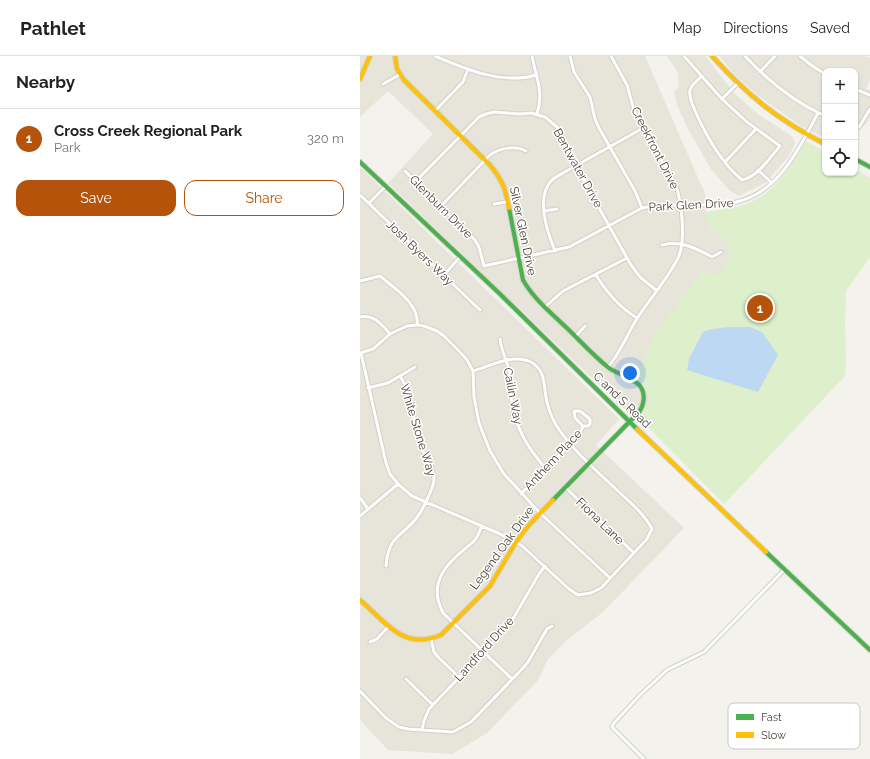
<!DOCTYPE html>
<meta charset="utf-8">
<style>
body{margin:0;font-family:Raleway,sans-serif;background:#f2f2f2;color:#222}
.controls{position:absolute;right:12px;top:12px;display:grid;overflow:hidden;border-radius:8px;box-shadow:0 1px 3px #0004}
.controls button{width:36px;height:36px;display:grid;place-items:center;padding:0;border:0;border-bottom:1px solid #e0e0e0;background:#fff;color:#222;font:20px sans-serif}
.you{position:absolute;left:270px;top:317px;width:14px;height:14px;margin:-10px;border:3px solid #fff;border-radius:50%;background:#1a73e8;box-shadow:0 0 0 6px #1a73e833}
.badge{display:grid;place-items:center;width:26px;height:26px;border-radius:50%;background:#b45309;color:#fff;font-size:13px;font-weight:700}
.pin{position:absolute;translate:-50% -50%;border:2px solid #fff;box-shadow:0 1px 4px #0006}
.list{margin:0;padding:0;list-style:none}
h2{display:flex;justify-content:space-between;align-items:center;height:52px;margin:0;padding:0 16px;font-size:17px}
h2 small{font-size:13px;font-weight:400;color:#767676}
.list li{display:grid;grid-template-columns:26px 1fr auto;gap:12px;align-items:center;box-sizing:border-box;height:60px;padding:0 16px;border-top:1px solid #e0e0e0}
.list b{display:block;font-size:15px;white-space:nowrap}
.list p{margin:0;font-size:13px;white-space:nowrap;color:#767676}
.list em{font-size:13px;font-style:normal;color:#767676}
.actions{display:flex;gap:8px;padding:12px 16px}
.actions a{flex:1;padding:9px 0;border:1px solid #b45309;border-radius:12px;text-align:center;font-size:14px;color:#b45309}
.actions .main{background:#b45309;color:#fff}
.icon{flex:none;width:22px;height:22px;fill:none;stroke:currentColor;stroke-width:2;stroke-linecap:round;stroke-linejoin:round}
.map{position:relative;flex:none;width:510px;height:703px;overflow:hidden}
header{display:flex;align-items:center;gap:24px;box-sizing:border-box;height:56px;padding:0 20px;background:#fff;border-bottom:1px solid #e0e0e0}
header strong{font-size:19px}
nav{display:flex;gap:22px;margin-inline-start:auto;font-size:14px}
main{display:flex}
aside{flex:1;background:#fff}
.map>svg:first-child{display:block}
.residential{fill:#e7e4da}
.green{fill:#deefcc}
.water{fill:#bcd8f3}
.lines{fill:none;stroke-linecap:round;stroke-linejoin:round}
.street-casing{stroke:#d1d0ca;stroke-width:5}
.fast-casing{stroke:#d3d0c4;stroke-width:6}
.slow-casing{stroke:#d3d0c4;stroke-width:6}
.street{stroke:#fdfdfc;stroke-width:3}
.fast{stroke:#4caf50;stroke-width:4}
.slow{stroke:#ffc107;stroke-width:4}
.labels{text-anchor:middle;stroke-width:3;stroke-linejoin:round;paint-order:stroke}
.street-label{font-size:12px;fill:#4b4538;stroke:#fff}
.key{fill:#fff;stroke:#c9c7c3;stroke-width:1}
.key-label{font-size:11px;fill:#4b4538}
</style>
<header>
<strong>Pathlet</strong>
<nav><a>Map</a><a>Directions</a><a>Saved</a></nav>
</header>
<main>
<aside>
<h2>Nearby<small></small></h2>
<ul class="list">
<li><span class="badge">1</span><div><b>Cross Creek Regional Park</b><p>Park</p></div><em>320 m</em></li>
</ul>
<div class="actions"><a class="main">Save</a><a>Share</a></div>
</aside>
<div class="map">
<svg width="510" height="703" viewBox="0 0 510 703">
<rect width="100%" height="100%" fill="#f3f2ed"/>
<path class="residential" d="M0,0H285L345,138L346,156L350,172L366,183L370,197L362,219L278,366L28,127L73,78L28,35L0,61Z
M307,0H345L375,38L398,58L433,81L435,87L429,100L405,127L379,140L369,134L351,113L328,73L317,49L314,35L319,30L318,17Z
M360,0H503L510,2V24L506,33L510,34V61L507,67L495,77V15H465V82L444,72L397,39L373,17Z
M0,111L259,363L236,389L324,472L243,556L207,584L188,603L178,624L127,677L92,698L28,694L0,664Z"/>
<path class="green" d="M446,85L465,96V117H495V113L510,122V201L486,235L485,268L486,303L485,320L364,448L279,362L291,343L276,320L293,281L341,216L362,219L370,197L366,183L350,172L346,156C359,154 373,152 386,148C415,138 431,110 446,85Z"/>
<path class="water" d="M370,271H390L402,276L418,299L398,336L327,314L329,303L343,276L352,273Z"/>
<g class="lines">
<g class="street-casing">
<path id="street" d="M75,0C105,13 143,29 176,19
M172,0C176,21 184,36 177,58
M210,0L214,16L230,41L235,63L239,72L275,135L282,152
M324,0L362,43L387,66L420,90C410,101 398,121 382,124C374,117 367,110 361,101C353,91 327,46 330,34C331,29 338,24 342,20
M385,0C408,25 434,46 465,60
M440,0L451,9L465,18
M400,16L415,0
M23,28L39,19
M495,33L510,39
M362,43L377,28
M75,55L103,26L108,13
M495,72L499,71L510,53
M365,106L396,73
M398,114L412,127
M45,115L115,184L119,191L124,210L209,191L282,152L292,150C308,150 324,149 340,149C353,149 367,149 380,145C420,134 440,91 458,57
M56,125L119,61L126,58L134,56L160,58L171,57L185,61L197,71L211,102L271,209L280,221L296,234
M0,139L120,254
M9,147L25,131
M134,148L147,146
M81,150L130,99C140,92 155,89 166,95
M184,155L197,153
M302,189C320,184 336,192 352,201L361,196
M195,195C187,175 175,141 192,124C195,121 200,119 203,117L283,72
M236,219C247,237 259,251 277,262
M83,220L100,201
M0,225L20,220C34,232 60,248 57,269
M185,251L203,235L267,202
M0,261C14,258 22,269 30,278
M216,280L225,270
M140,283C141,295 148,306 150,318C151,325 150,333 151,340C154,370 167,391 186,413
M0,297L13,293L30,278L47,270L57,269L64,270L77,275L84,280L101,297L107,304L113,315L114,341L119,367L130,395L144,418L180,457L250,522
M1,297L26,407L30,418L38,428
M248,311C261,296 267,278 278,261C291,241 307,224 318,202C326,186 322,147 316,130L275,58L267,29L251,0
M8,332L28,327L55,311
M206,432L274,497
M161,438L219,380L223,370H228L230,368V363L220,355H214L215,362L223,370
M0,442L8,453
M0,460L38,428L52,440L138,477L161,489L209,533L218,539L231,537L241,532L287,483L292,473C284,458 271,447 258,435C236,414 212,394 196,369C192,362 189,354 187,346C183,331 187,315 171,306C153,297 130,310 113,315
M122,470L117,481L113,486C89,506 66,524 83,557L152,623
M26,510C29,477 42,482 58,460C63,453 73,433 74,424C75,412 64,401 61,390C53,368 53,340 40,320
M71,583L74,596L78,601L99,621
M10,586L17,583L28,571
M46,623L73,649
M0,635L26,662L39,671L48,673L93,676L111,666L162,613L168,606L187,573L192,570
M62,674L64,665L69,653L150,568L179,518L185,510
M284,703L252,671L254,667L280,639L307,614L344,596L425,513"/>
</g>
<g class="fast-casing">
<path id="fast" d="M495,103L510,111
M0,106L139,237L277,373
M149,152L163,224C175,245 194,259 211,276C223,288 235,301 249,312C257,318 274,322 280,330C286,338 284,349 279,356L193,444
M406,496L510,594"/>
</g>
<g class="slow-casing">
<path id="slow" d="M35,0L37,13L44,24L130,109C143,125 145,132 149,152
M352,0C387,39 418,64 465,88
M0,23L10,0
M277,373L406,496
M0,544C26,566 43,595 81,579L130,530L156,486L168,470L193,444"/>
</g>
<use href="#street" class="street"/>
<use href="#fast" class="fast"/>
<use href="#slow" class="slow"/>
</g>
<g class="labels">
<g class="street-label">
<text transform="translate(295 92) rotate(63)" y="4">Creekfront Drive</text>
<text transform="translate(218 112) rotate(61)" y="4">Bentwater Drive</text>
<text transform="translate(331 149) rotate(-3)" y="4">Park Glen Drive</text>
<text transform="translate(81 151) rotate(45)" y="4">Glenburn Drive</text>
<text transform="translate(163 175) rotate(78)" y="4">Silver Glen Drive</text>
<text transform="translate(60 197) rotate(44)" y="4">Josh Byers Way</text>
<text transform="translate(153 340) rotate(79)" y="4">Cailin Way</text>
<text transform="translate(262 344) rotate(44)" y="4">C and S Road</text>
<text transform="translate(58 374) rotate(73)" y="4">White Stone Way</text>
<text transform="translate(193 404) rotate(-47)" y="4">Anthem Place</text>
<text transform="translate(240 465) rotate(44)" y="4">Fiona Lane</text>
<text transform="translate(142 492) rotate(-54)" y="4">Legend Oak Drive</text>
<text transform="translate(124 593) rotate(-48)" y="4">Landford Drive</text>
</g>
</g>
<rect x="368" y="647" width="132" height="46" rx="6" class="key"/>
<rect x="376" y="658" width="18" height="6" fill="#4caf50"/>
<rect x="376" y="676" width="18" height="6" fill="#ffc107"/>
<g class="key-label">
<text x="401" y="665">Fast</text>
<text x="401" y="683">Slow</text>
</g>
</svg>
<div class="controls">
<button>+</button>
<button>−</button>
<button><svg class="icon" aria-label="locate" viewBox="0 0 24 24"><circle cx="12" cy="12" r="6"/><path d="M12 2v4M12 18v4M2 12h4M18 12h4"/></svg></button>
</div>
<div class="you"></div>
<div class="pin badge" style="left:400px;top:252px">1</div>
</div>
</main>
